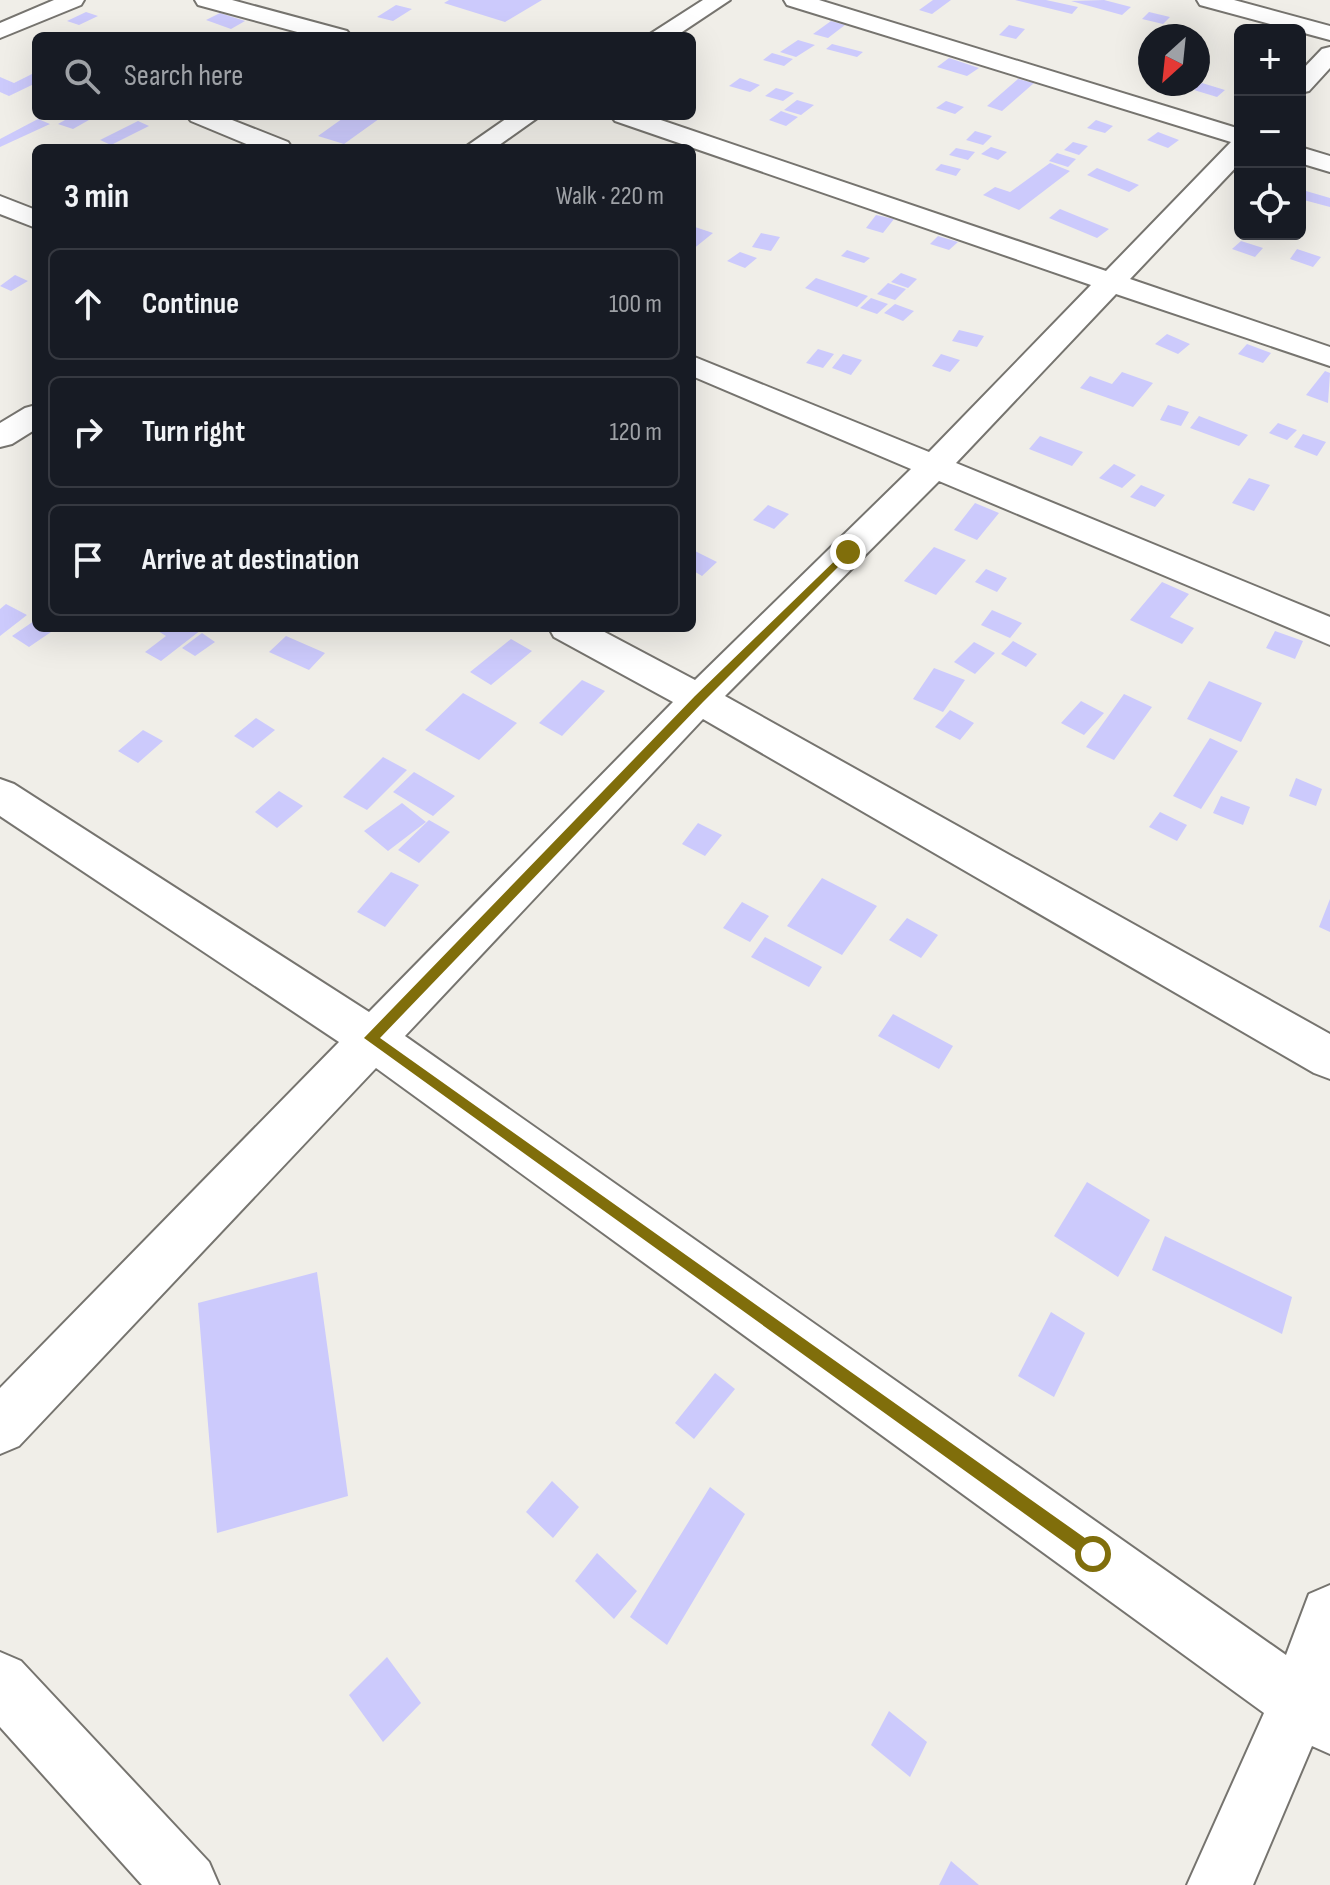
<!DOCTYPE html>
<meta charset="utf-8">
<style>
body{margin:0;font-family:"Sofia Sans Condensed",sans-serif;background:#20242c;color:#f1f3f6}
.controls{position:absolute;right:24px;top:24px;display:grid;overflow:hidden;border-radius:12px;box-shadow:0 8px 32px #0002}
.controls button{width:72px;height:72px;display:grid;place-items:center;padding:0;border:0;border-bottom:2px solid #363941;background:#171b24;color:#f1f3f6;font:40px sans-serif}
.compass{position:absolute;left:1138px;top:24px;width:72px;height:72px;border-radius:50%;background:#171b24;box-shadow:0 8px 32px #0002;rotate:207deg}
.stop{position:absolute;width:24px;height:24px;margin:-18px;border:6px solid #806e0b;border-radius:50%;background:#fff}
.stop.end{background:#806e0b;border-color:#fff;box-shadow:0 2px 8px #0008}
.list{margin:0;padding:0;list-style:none}
h2{display:flex;justify-content:space-between;align-items:center;height:104px;margin:0;padding:0 32px;font-size:34px}
h2 small{font-size:26px;font-weight:400;color:#9ea1a6}
.list li{display:grid;grid-template-columns:52px 1fr auto;gap:24px;align-items:center;box-sizing:border-box;height:112px;margin:0 16px 16px;padding:0 16px;border:2px solid #363941;border-radius:12px}
.list b{display:block;font-size:30px;white-space:nowrap}
.list em{font-size:26px;font-style:normal;color:#9ea1a6}
.icon{flex:none;width:44px;height:44px;fill:none;stroke:currentColor;stroke-width:2;stroke-linecap:round;stroke-linejoin:round}
.map{position:relative;flex:none;width:1330px;height:1885px;overflow:hidden}
.search{position:absolute;background:#171b24;box-shadow:0 8px 32px #0002;left:32px;top:32px;width:664px;height:88px;display:flex;align-items:center;gap:20px;box-sizing:border-box;padding:0 28px;border-radius:12px;color:#9ea1a6;font-size:30px}
.panel{position:absolute;background:#171b24;box-shadow:0 8px 32px #0002;left:32px;top:144px;width:664px;height:488px;border-radius:12px}
.map>svg:first-child{display:block}
.building{fill:#cccafc}
.lines{fill:none;stroke-linecap:round;stroke-linejoin:round}
.minor-casing{stroke:#76746f;stroke-width:4}
.highway-casing{stroke:#76746f;stroke-width:4}
.minor{fill:#fff;fill-rule:evenodd}
.highway{fill:#fff;fill-rule:evenodd}
.route{fill:#806e0b}
</style>
<div class="map">
<svg width="1330" height="1885" viewBox="0 0 1330 1885">
<rect width="100%" height="100%" fill="#f0eee8"/>
<path class="building" d="M449,0H542L505,22L444,3Z
M933,0H951L932,14L919,10Z
M1015,0H1046L1078,7L1072,14Z
M1104,0L1131,7L1122,15L1071,1Z
M396,5L412,9L393,21L377,17Z
M86,12L98,16L79,25L67,21Z
M1149,12L1170,17L1163,24L1142,19Z
M220,13L245,21L231,29L206,20Z
M831,21L845,25L828,38L813,34Z
M1009,25L1025,29L1016,39L999,35Z
M798,40L815,45L796,57L780,52Z
M832,44L863,52L857,57L826,49Z
M772,53L793,59L784,66L763,60Z
M949,58L979,68L967,76L937,67Z
M36,72V83L9,96L0,92V77L14,83Z
M740,78L760,85L750,92L729,86Z
M1018,79L1034,83L1002,111L987,106Z
M1202,83L1225,90L1217,97L1194,90Z
M776,88L794,93L783,101L765,96Z
M797,100L814,105L801,115L784,110Z
M946,101L964,107L955,114L936,108Z
M781,111L798,117L786,126L769,120Z
M72,116H96L73,129L58,124Z
M346,116H383L344,144L318,136Z
M38,119L50,124L0,147V139Z
M1096,120L1113,126L1105,133L1087,128Z
M138,121L149,126L111,145L100,140Z
M975,131L992,136L983,145L966,140Z
M1158,132L1179,140L1168,148L1147,140Z
M1073,142L1088,146L1079,155L1064,150Z
M991,147L1007,152L998,160L981,154Z
M956,148L975,152L968,160L949,155Z
M1057,153L1076,159L1068,167L1049,161Z
M1050,163L1070,171L1019,210L983,195L995,187L1010,192Z
M941,164L961,169L956,176L935,170Z
M1097,168L1139,185L1129,192L1087,175Z
M1306,191L1330,198V207L1300,199Z
M1060,209L1109,229L1097,238L1049,218Z
M876,215L894,219L883,233L866,228Z
M692,226L713,233L692,250Z
M761,233L780,237L771,251L752,247Z
M938,236L958,242L949,250L930,244Z
M1241,241L1263,248L1255,257L1232,249Z
M1297,249L1321,257L1313,267L1290,259Z
M847,250L870,258L864,263L841,256Z
M740,252L757,258L745,268L727,261Z
M901,273L917,279L908,288L891,282Z
M15,275L28,281L11,291L0,286Z
M816,278L868,296L857,307L805,288Z
M888,283L906,289L895,300L877,294Z
M871,298L888,304L877,314L860,308Z
M895,304L914,311L903,321L884,313Z
M959,330L984,336L977,347L952,341Z
M1167,334L1190,344L1178,354L1155,344Z
M1247,344L1271,353L1263,363L1238,354Z
M818,349L834,354L823,368L806,363Z
M843,354L862,360L851,375L832,368Z
M941,354L960,360L950,372L932,366Z
M1325,371L1330,373L1328,403L1306,395Z
M1122,372L1153,383L1133,407L1080,388L1090,376L1112,384Z
M1168,405L1189,412L1181,426L1160,420Z
M1199,416L1248,435L1239,446L1190,428Z
M1278,423L1297,430L1287,440L1269,433Z
M1303,434L1326,442L1317,456L1294,447Z
M1040,436L1083,452L1072,466L1029,449Z
M1114,464L1136,475L1122,488L1099,478Z
M1249,478L1270,485L1254,511L1232,503Z
M1141,485L1165,495L1155,507L1130,497Z
M975,503L999,513L977,540L954,530Z
M768,505L789,514L774,529L753,520Z
M934,547L966,560L936,595L904,581Z
M695,551L717,562L702,576L692,570V553Z
M986,569L1007,578L997,592L975,582Z
M1162,582L1189,594L1170,617L1194,628L1182,644L1130,620Z
M6,604L27,615L0,636V609Z
M992,610L1022,623L1010,638L981,625Z
M34,621L36,628L51,632L29,647L12,636Z
M153,628H197L201,630L161,661L145,652L166,636Z
M1275,631L1303,641L1295,659L1266,648Z
M202,633L215,642L195,656L182,648Z
M286,636L325,653L309,670L269,652Z
M511,639L532,651L491,685L470,672Z
M1013,641L1037,654L1026,667L1001,654Z
M974,642L995,653L975,674L954,662Z
M934,668L965,680L943,712L913,699Z
M582,680L605,691L562,736L539,723Z
M1209,681L1262,703L1241,742L1187,719Z
M463,693L517,723L479,760L425,730Z
M1124,694L1152,707L1114,760L1086,747Z
M1081,701L1104,713L1084,735L1061,723Z
M950,710L974,723L960,740L935,727Z
M256,718L275,730L253,748L234,736Z
M143,730L163,741L138,763L118,751Z
M1210,738L1238,751L1201,809L1173,796Z
M383,757L407,770L367,810L343,797Z
M414,772L455,796L433,816L393,792Z
M1296,778L1322,789L1316,806L1289,796Z
M279,791L303,806L277,828L255,812Z
M1221,796L1250,807L1243,825L1213,813Z
M402,803L426,822L388,851L364,831Z
M1160,812L1187,825L1177,841L1149,827Z
M429,820L450,832L419,863L398,850Z
M698,823L722,835L705,856L682,844Z
M391,872L419,885L385,927L357,912Z
M822,878L877,906L842,955L787,926Z
M1330,899V932L1319,927Z
M742,902L769,916L750,942L723,928Z
M907,918L938,935L921,958L889,940Z
M765,937L822,967L809,987L751,957Z
M893,1014L953,1046L939,1069L878,1036Z
M1087,1182L1150,1220L1118,1277L1054,1236Z
M1165,1236L1292,1297L1282,1334L1152,1270Z
M317,1272L348,1496L217,1533L198,1303Z
M1051,1312L1085,1333L1054,1397L1018,1376Z
M715,1373L735,1389L694,1439L675,1423Z
M552,1481L579,1507L553,1538L526,1512Z
M710,1487L745,1514L667,1645L630,1617Z
M597,1553L637,1591L614,1619L575,1581Z
M387,1657L421,1703L383,1742L349,1695Z
M889,1711L927,1742L910,1777L871,1745Z
M951,1861L979,1885H939Z"/>
<g class="lines">
<g class="minor-casing">
<path id="minor" d="M54,0H84L81,5L0,38V23Z
M195,0H232L347,31L351,36H312L198,5Z
M784,0H819L1240,129V163L1130,279L1330,347V366L1116,294L956,463L1330,617V645L939,481L725,696L1330,1034V1079L1314,1073L703,719L405,1036L1286,1655L1309,1594L1330,1585V1754L1312,1746L1253,1885H1187L1264,1713L376,1068L19,1446L0,1454V1388L339,1042L0,816V779L14,784L369,1012L673,702L554,637L549,628H597L695,680L911,469L692,376V356L929,452L1091,285L615,121L611,116H649L1106,271L1231,142L787,5Z
M1197,0H1234L1330,26V40L1200,5Z
M1330,47V68L1309,91L1300,93V72L1322,49Z
M187,116H222L288,142L292,148H256L191,121Z
M1300,147L1330,156V172L1300,163Z
M0,196L36,210V228L0,214Z
M0,1652L21,1661L209,1862L219,1885H142L0,1727Z"/>
</g>
<g class="highway-casing">
<path id="highway" d="M703,0H730L676,36H647Z
M510,116H540L495,148H464Z
M36,405V429L12,444L0,447V423L25,408Z"/>
</g>
<use href="#minor" class="minor"/>
<use href="#highway" class="highway"/>
</g>
<path class="route" d="M848,548L853,552L703,702L380,1038L1099,1548L1102,1554L1099,1560L1093,1563L364,1038L695,696Z"/>
</svg>
<div class="controls">
<button>+</button>
<button>−</button>
<button><svg class="icon" aria-label="locate" viewBox="0 0 24 24"><circle cx="12" cy="12" r="6"/><path d="M12 2v4M12 18v4M2 12h4M18 12h4"/></svg></button>
</div>
<svg class="compass" viewBox="-18 -18 36 36"><path d="M0-13l5 13h-10z" fill="#e53935"/><path d="M0 13l5-13h-10z" fill="#9ea1a6"/></svg>
<div class="stop" style="left:1093px;top:1554px"></div>
<div class="stop end" style="left:848px;top:552px"></div>
<div class="search"><svg class="icon" aria-label="search" viewBox="0 0 24 24"><circle cx="10" cy="10" r="6"/><path d="M15 15l6 6"/></svg>Search here</div>
<section class="panel">
<h2>3 min<small>Walk · 220 m</small></h2>
<ul class="list">
<li><svg class="icon" aria-label="ahead" viewBox="0 0 24 24"><path d="M12 20V5M6 11l6-6 6 6"/></svg><div><b>Continue</b></div><em>100 m</em></li>
<li><svg class="icon" aria-label="right" viewBox="0 0 24 24"><path d="M7 20v-9h11M14 6l5 5-5 5"/></svg><div><b>Turn right</b></div><em>120 m</em></li>
<li><svg class="icon" aria-label="arrive" viewBox="0 0 24 24"><path d="M6 21V4h12l-3 4 3 4H6"/></svg><div><b>Arrive at destination</b></div></li>
</ul>
</section>
</div>
